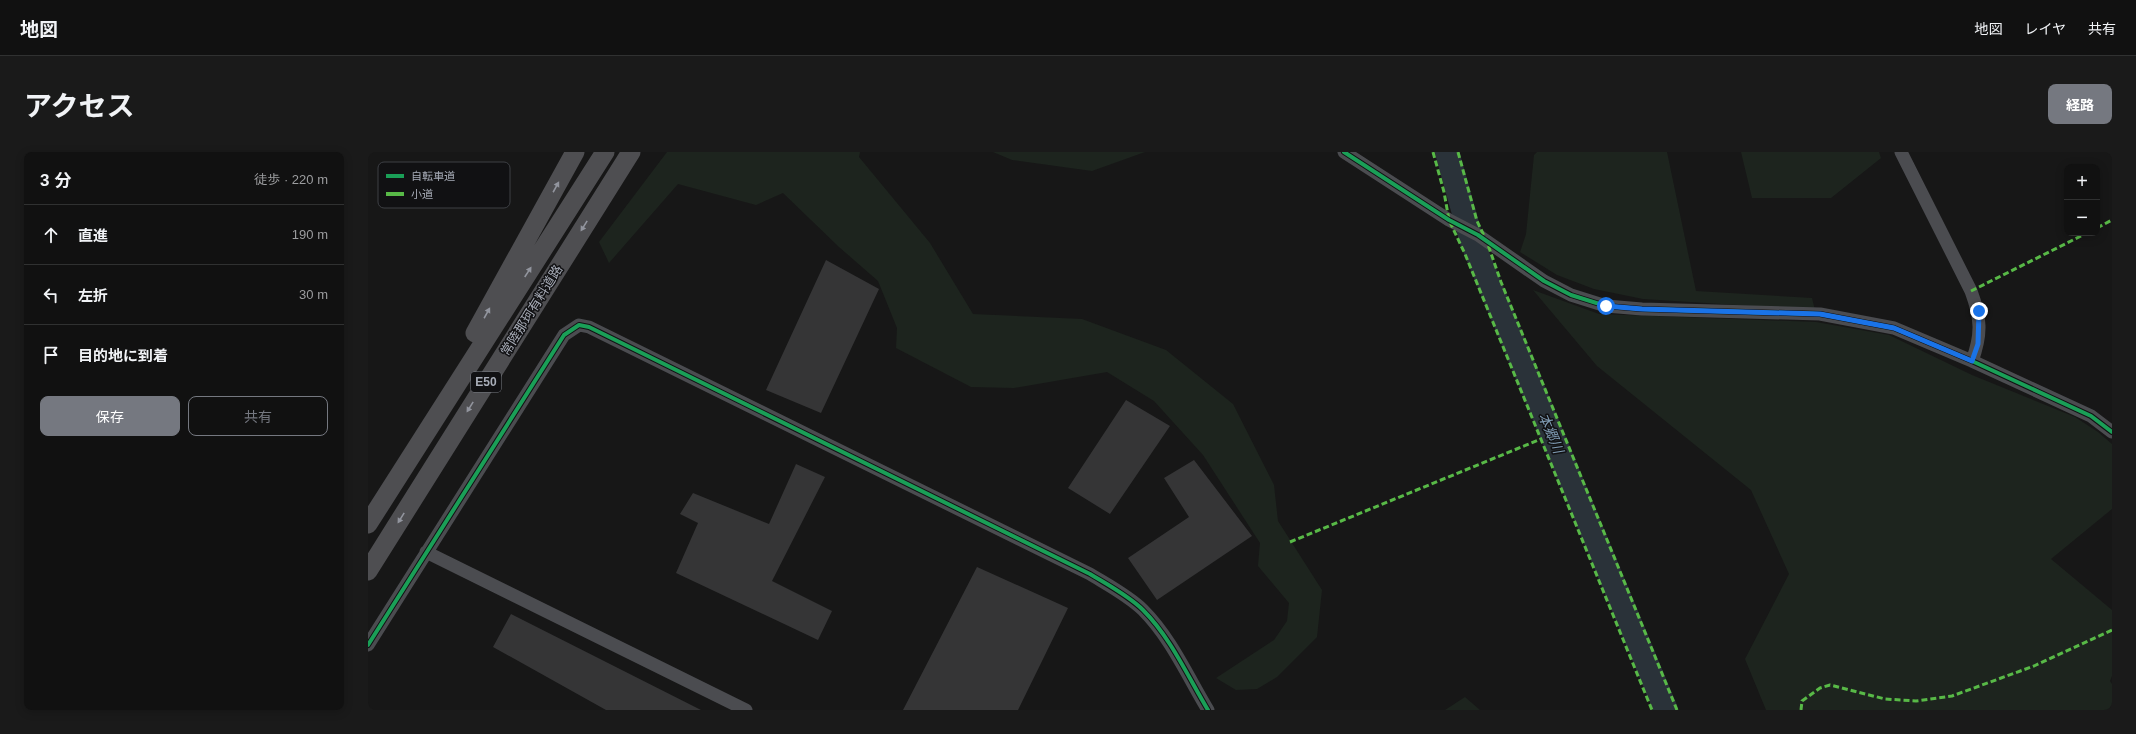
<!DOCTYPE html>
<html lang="ja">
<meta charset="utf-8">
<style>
body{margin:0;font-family:Arial,"Noto Sans JP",sans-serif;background:#1a1a1a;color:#f1f3f6}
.controls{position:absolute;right:12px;top:12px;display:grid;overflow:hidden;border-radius:8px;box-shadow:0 2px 10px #0003}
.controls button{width:36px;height:36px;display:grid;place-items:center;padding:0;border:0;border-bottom:1px solid #303131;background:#111;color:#f1f3f6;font:20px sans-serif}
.stop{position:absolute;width:12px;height:12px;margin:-9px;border:3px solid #1a73e8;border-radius:50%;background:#fff}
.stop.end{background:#1a73e8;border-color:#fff;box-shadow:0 1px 4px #0008}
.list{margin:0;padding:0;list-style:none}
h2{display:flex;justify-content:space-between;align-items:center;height:52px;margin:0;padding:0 16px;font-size:17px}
h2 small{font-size:13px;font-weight:400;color:#9c9d9f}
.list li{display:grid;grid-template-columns:26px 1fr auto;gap:12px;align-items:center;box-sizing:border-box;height:60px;padding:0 16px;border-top:1px solid #303131}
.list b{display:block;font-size:15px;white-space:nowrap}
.list em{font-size:13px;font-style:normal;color:#9c9d9f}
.actions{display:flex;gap:8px;padding:12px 16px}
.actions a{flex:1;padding:9px 0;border:1px solid #757880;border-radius:8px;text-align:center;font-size:14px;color:#757880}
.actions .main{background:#757880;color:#fff}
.icon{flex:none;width:22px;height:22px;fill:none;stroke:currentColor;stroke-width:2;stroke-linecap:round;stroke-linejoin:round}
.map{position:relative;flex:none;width:1744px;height:558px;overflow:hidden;border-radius:8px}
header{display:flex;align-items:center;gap:24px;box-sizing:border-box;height:56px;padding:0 20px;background:#111;border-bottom:1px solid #303131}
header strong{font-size:19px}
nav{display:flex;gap:22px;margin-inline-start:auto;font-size:14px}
.intro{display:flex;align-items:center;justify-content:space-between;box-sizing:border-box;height:96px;padding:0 24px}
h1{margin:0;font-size:28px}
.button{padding:10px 18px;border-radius:8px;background:#757880;color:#fff;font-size:14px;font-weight:700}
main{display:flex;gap:24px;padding:0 24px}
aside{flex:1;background:#111;border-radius:8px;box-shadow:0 2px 10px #0003}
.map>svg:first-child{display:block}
.green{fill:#1d241e}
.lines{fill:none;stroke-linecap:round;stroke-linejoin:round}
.river{stroke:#2a3239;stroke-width:24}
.building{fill:#353536}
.minor{stroke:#4b4c50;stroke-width:13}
.highway{stroke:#4e4e51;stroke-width:19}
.quiet{stroke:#58b947;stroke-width:3;stroke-dasharray:6 3;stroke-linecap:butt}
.cycleway-casing{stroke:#111113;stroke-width:6}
.cycleway{stroke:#1a9f57;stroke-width:4}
.oneway{fill:#92959e}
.route{stroke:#1a73e8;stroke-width:5}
.labels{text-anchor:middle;stroke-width:3;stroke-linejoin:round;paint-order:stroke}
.shield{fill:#111113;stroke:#7b7e86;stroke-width:1}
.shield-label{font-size:12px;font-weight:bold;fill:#a8adb8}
.street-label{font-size:13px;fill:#a8adb8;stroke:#111113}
.water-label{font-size:14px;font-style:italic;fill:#7f9bb3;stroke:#111113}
.key{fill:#111113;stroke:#3e4045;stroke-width:1}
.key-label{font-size:11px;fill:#a8adb8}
</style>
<header>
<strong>地図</strong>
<nav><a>地図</a><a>レイヤ</a><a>共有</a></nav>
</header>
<div class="intro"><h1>アクセス</h1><a class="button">経路</a></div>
<main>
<aside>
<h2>3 分<small>徒歩 · 220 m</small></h2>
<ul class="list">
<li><svg class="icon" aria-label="ahead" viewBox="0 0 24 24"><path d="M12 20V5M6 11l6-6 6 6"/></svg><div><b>直進</b></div><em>190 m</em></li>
<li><svg class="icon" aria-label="left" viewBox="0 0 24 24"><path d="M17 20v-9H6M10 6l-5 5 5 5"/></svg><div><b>左折</b></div><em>30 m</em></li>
<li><svg class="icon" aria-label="arrive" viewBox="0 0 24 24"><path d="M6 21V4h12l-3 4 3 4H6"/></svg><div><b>目的地に到着</b></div></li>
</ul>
<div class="actions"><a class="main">保存</a><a>共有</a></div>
</aside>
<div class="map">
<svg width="1744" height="558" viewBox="0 0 1744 558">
<rect width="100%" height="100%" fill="#171717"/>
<path class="green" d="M299,0H492L491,5L562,91L605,162L714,167L798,198L865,252L906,333L910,369L954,438L949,485L909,525L889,537L868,538L848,526L906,488L919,469L921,451L890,414L892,391L835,303L786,249L739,220L646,236L603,235L528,196L529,176L510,129L471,95L415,41L388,53L310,32L241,111L231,90Z
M625,0H777L724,19L644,8Z
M1169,0H1299L1328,139L1444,146L1447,158L1275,147L1226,137L1189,123L1152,100L1158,82L1166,3Z
M1373,0H1511L1513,6L1463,46H1384Z
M1165,138L1231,162L1448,170L1521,183L1604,223L1707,265L1730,280L1744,292V357L1683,407L1744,458V524L1742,529L1744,532V558H1398L1377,507L1421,422L1383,338L1229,214Z
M1097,545L1112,558H1077Z"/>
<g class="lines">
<path class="river" d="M1079,0L1104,90L1298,558"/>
</g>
<path class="building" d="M458,108L511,137L453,261L398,238Z
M758,248L802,274L742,362L700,336Z
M826,308L884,384L789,448L760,406L821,365L796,326Z
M428,312L457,325L404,429L464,459L450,488L308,421L330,371L312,362L325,341L401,372Z
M609,415L700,456L650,558H535Z
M143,462L333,558H238L125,495Z"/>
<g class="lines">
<path class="minor" d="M976,0L1081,68L1110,83L1176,129L1203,143L1238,154L1274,157L1452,162L1526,176L1604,209L1723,264L1744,280
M1533,0L1603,139C1613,166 1614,182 1604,209
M58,400L378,558
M0,493L196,183L211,173L221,175L722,422C740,433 761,444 775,458C803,486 820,525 840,558"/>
<path class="highway" d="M107,181L207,0
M0,372L237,0
M0,419L263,0"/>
<path class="quiet" d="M1065,0L1076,40L1081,68L1097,102L1284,558
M1090,0L1109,69L1119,90L1133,130L1309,558
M1729,76L1744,68
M1603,139L1719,81
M922,390L1173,287
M1433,558L1434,549L1452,536L1462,533L1517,547L1548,549L1584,544L1666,514L1744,478"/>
<g class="cycleway-casing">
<path id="cycleway" d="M976,0L1081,68L1110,83L1176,129L1203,143L1238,154L1274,157L1452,162L1526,176L1604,209L1723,264L1744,280
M0,493L196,183L211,173L221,175L722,422C740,433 761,444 775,458C803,486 820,525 840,558"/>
</g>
<use href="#cycleway" class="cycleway"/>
</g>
<defs><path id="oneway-solid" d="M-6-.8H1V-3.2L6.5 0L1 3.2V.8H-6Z"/></defs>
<g class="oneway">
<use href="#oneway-solid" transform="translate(188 35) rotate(-61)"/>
<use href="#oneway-solid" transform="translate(216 74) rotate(122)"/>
<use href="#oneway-solid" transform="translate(160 120) rotate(-57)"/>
<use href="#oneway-solid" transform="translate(119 161) rotate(-61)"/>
<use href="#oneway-solid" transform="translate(102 255) rotate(122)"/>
<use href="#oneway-solid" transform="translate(33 366) rotate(122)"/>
</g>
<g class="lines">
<path class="route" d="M1238,154L1274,157L1452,162L1526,176L1604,209L1610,192L1611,159"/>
</g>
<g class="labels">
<rect class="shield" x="103" y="220" width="30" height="20" rx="3"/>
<g class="shield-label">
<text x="118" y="234">E50</text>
</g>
<g class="street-label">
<text transform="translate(163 158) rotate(-58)" y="5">常陸那珂有料道路</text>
</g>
<g class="water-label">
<text transform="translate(1183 281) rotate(67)" y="5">本郷川</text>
</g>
</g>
<rect x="10" y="10" width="132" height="46" rx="6" class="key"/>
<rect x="18" y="22" width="18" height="4" fill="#1a9f57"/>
<rect x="18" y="40" width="18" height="4" fill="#58b947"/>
<g class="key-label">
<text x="43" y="28">自転車道</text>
<text x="43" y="46">小道</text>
</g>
</svg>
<div class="controls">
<button>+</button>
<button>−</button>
</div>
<div class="stop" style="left:1238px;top:154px"></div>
<div class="stop end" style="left:1611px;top:159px"></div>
</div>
</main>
